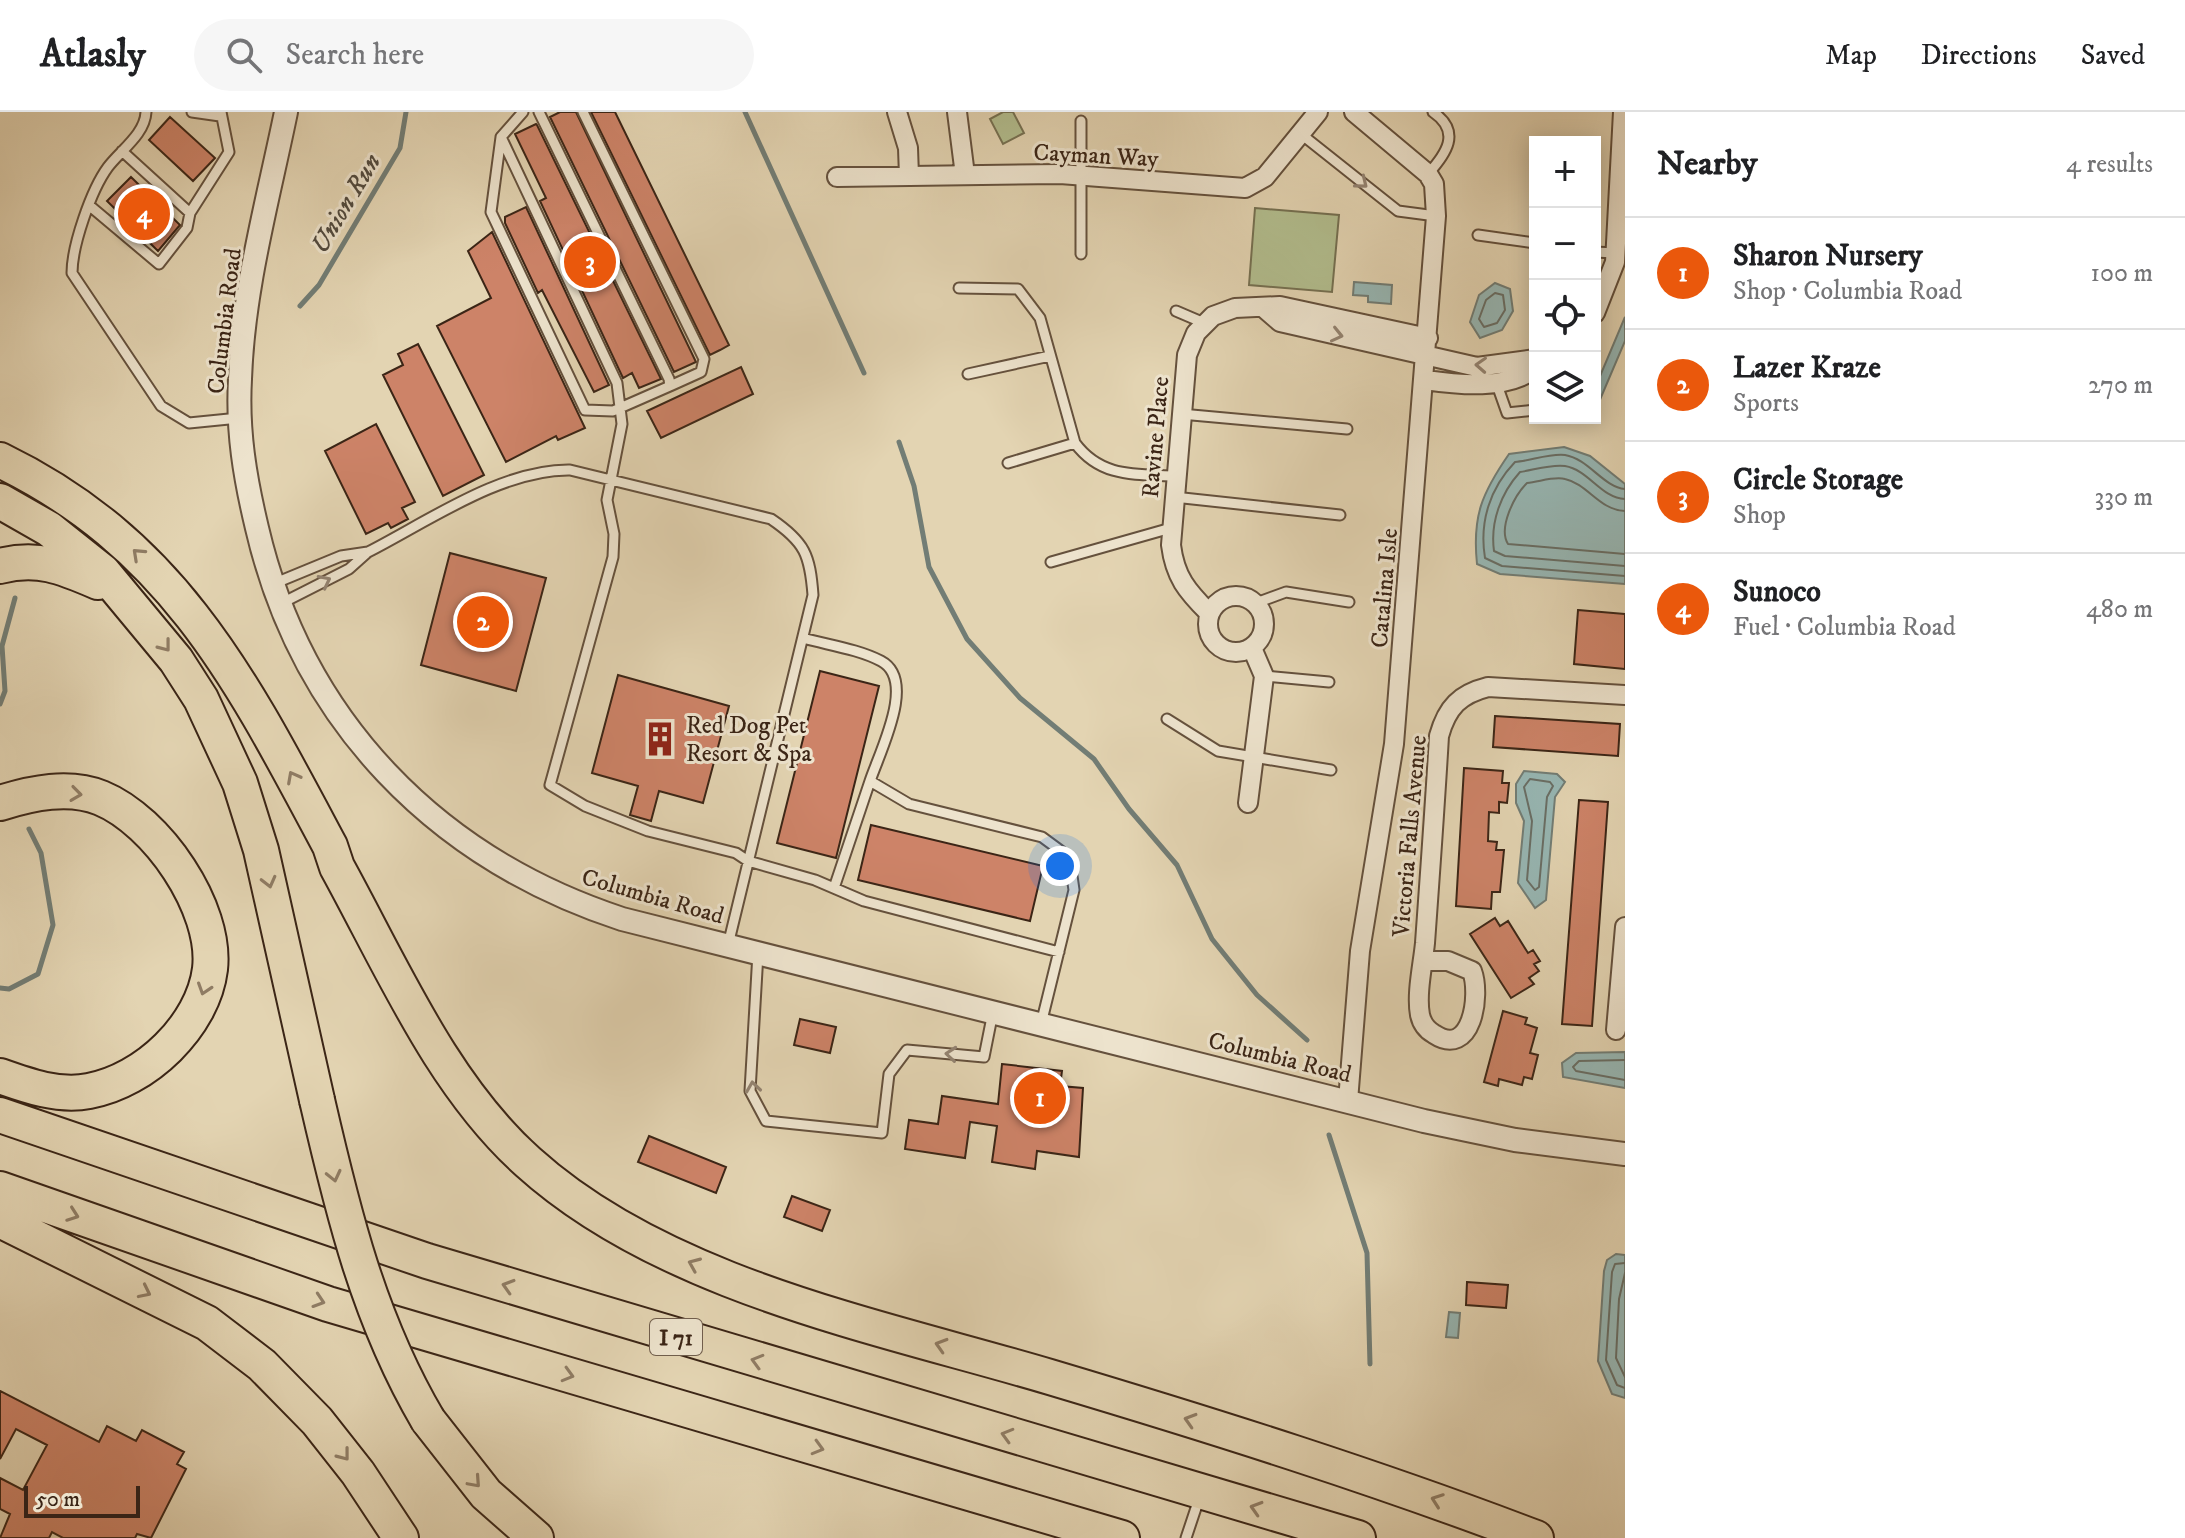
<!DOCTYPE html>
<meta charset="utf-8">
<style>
body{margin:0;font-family:"IM FELL DW Pica",serif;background:#f6f6f6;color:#202124}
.controls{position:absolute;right:24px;top:24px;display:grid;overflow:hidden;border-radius:0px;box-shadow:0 4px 20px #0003}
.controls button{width:72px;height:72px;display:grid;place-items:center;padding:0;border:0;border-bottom:2px solid #e0e0e0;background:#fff;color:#202124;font:40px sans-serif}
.scale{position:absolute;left:24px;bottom:20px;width:116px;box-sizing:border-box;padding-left:8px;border:4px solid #3b2516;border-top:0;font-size:22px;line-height:28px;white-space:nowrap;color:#3b2516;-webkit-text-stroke:6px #ede3cd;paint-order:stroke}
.you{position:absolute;left:1060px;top:754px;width:28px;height:28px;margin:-20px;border:6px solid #fff;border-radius:50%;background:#1a73e8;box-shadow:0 0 0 12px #1a73e833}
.badge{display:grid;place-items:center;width:52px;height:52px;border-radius:50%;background:#ea580c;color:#fff;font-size:26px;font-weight:700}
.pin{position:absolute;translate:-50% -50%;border:4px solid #fff;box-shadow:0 2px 8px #0006}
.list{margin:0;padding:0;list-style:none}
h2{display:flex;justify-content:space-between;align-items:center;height:104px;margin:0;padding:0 32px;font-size:34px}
h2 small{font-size:26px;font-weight:400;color:#757577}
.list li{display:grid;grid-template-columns:52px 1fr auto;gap:24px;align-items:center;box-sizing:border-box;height:112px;padding:0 32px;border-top:2px solid #e0e0e0}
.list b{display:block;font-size:30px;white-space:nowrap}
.list p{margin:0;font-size:26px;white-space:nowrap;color:#757577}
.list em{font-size:26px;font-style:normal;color:#757577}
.icon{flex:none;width:44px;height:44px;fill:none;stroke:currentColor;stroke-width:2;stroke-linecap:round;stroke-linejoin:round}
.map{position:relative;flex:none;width:1625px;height:1426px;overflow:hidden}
header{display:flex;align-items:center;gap:48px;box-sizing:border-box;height:112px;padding:0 40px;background:#fff;border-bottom:2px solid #e0e0e0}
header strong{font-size:38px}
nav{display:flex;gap:44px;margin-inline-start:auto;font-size:28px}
.search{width:560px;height:72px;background:#f6f6f6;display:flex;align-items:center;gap:20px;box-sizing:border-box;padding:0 28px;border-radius:44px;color:#757577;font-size:30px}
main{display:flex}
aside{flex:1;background:#fff}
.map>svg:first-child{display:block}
.green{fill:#b2bd8e;stroke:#767152;stroke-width:2}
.water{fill:#97b7b4;stroke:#727d75;stroke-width:2}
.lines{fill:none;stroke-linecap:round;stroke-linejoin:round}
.shore{stroke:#696e65;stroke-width:2}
.stream{stroke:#727d75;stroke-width:5}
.building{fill:#cd8368;stroke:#3b2516;stroke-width:2}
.service-casing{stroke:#65513d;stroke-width:13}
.minor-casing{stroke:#65513d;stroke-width:22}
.tertiary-casing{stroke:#65513d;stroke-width:26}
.motorway-casing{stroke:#3b2516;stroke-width:38}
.service{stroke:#ede3cd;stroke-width:9}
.minor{stroke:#ede3cd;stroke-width:18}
.tertiary{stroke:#ede3cd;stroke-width:22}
.motorway{stroke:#e3d4b2;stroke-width:34}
.motorway-bridge-casing{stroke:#3b2516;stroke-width:38;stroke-linecap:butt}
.motorway-bridge{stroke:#e3d4b2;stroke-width:34}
.oneway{stroke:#948472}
.oneway2{stroke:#8f7c64}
.labels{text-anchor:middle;stroke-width:6;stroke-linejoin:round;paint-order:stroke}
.shield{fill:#ede3cd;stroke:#705e4d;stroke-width:2}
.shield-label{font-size:22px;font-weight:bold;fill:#3b2516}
.street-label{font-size:24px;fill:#3b2516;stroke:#ede3cd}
.poi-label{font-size:24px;fill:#3b2516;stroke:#ede3cd;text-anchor:start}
.water-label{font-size:26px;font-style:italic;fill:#524a3e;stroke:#ede3cd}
</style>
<header>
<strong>Atlasly</strong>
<div class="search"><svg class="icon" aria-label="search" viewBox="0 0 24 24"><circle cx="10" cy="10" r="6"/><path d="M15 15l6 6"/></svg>Search here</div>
<nav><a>Map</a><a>Directions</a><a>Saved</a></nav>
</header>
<main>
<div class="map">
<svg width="1625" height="1426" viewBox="0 0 1625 1426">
<rect width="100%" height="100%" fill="#e3d4b2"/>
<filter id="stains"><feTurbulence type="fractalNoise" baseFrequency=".0025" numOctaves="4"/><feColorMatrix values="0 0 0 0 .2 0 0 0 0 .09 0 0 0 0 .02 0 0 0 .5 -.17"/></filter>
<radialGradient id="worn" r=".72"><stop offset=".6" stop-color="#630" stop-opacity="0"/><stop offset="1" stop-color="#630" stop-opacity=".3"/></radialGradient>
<path class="green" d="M1003,0H1013L1024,21L1003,32L990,7Z
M1255,96L1339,103L1332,180L1249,173Z"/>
<path class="water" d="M1354,170L1392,173L1391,192L1368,190V184L1353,183Z
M1495,171L1510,177L1513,199L1502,218L1480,226L1470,210L1479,183Z
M1625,205V229L1596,297L1595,276Z
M1564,335L1590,344L1625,372V472L1500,462L1477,452C1472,404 1482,381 1509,342Z
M1524,659L1557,662L1565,670L1555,685L1546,788L1535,796L1518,771L1524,709L1516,691V672Z
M1625,940V976L1563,965L1562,951L1576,941Z
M1616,1142L1625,1143V1286L1612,1282L1598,1249L1604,1159L1607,1148Z
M1449,1200L1460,1201L1458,1226L1446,1225Z"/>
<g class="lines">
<path class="shore" d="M1495,181L1503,183L1505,198L1497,211L1484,215L1479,207L1486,188Z
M1625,377C1603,375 1589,347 1565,343C1550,341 1530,349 1515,350C1490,376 1479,410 1485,446L1502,454L1625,464
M1625,387C1601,386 1589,358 1565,354C1551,352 1534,358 1520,360C1501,381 1490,410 1494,439L1505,444L1625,454
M1625,399C1599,398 1588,372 1565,367C1554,364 1539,370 1527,371C1514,384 1498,416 1508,432L1625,442
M1530,667L1550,670L1553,674L1547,685L1539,775L1535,778L1527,768L1532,709L1524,675Z
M1625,948L1579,949L1573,955L1576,959L1625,968
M1625,1151L1615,1152L1612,1160L1606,1248L1617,1273L1625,1276
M1625,1161L1619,1187L1616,1246L1625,1265"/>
<path class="stream" d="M745,0L864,261
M300,194L319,173L400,36L406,0
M899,330L914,374L929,455L967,527L1020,586L1094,647L1129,697L1177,753L1212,827L1257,883L1307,928
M0,592L5,579L2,534L15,486
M0,876L9,877L38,862L53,813L41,741L29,717
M1329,1023L1367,1141L1370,1252"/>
</g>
<path class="building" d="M560,0H576L696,250L674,260L550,5Z
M591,0H615L729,233L720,238L710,243Z
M170,5L215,46L193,69L149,28Z
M536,12L537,13L661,267L639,276L632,261L623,266L540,89L546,86L515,22Z
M131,65L180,113L158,139L107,89Z
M526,95L609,273L594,280L542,178L538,181L505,111V105Z
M492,120L585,316L558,328L556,324L506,350L437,214L491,186L468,139Z
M418,232L484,363L443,384L383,263L403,253L398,242Z
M741,255L753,282L661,326L647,299Z
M376,312L415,390L402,396L408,407L391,416L388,411L366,422L325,339Z
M450,441L546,466L516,579L421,553Z
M1578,498L1625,502V557L1574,552Z
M820,559L879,574L836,746L777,731Z
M618,563L729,594L703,691L659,679L651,709L630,703L638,674L592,661Z
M1495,604L1620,612L1618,644L1493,635Z
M1464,656L1503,659L1502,671H1509L1507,691L1499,690V701L1489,700L1488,729L1497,730L1496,738H1504L1500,780H1492L1491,797L1456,794Z
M1579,688L1608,690L1592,914L1562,912Z
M871,713L1043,754L1030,809L858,768Z
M1495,806L1500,814L1508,809L1528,841L1533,838L1540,849L1534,852L1539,859L1529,866L1534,872L1511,886L1470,822Z
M1503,899L1527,906L1525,912L1537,916L1530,941L1538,943L1532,967L1524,965L1522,973L1499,967L1498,974L1484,970Z
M800,907L836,915L830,941L794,933Z
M1002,952L1062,959L1060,974L1083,976L1079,1045L1037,1039L1035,1057L992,1050L997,1014L970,1010L965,1046L905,1037L909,1008L938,1012L942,984L998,992Z
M649,1024L726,1055L716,1081L638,1050Z
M792,1084L830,1098L822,1119L784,1105Z
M1467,1170L1508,1173L1506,1196L1466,1193Z
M0,1279L99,1330L107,1314L136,1329L142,1318L184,1340L177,1352L186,1357L151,1426L137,1422L135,1426H63L52,1420L49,1426H0L10,1402L0,1397V1366L23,1378L47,1333L16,1317L0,1347Z"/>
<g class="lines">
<g class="service-casing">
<path id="service" d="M146,0C145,22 121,38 108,55C91,78 72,134 72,161L161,294L189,311L239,306
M192,0L220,4
M523,0L501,25L491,100L585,298L613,299L670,274L669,267L539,0
M583,0L704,247L701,260L670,274
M1081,9V142
M1301,22L1398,99L1436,104
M501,25L617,271L622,312L607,388L614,422L613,445L550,673L585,694L648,719L736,741L748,749L815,768L864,789L1059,840
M122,39L190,101
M1428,62C1446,42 1462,20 1433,0
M90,94L159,152L187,116L190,101L229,40L221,0
M1478,123L1535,131
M1595,140L1615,141
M959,176L1018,177L1040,206L1075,331C1101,366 1135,362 1175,364
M1176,199L1204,211
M968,262L1050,244
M1496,270L1507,301L1535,298
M1181,302L1347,317
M1008,351L1075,331
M1174,385L1340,403
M1051,450L1171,416
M273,472L341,444L368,440
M282,491L349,457L368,440C427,410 502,357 570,358L771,407C805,430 810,443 813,483L728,833
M1256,491L1286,480L1349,490
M803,526C828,533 858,537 881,549C917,568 880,639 870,669L909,692L1042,725L1061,739L1071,757L1074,778L1041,912
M1264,564L1329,570
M1167,607L1218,639L1331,658
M834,776L870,669
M758,841L750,979L766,1009L882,1021L889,962L907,938L984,945L993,900
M1186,1426L1199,1387"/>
</g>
<g class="minor-casing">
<path id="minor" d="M897,0L908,36L909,64
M957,0L965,63
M837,65L1060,62L1245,76L1265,65L1318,0
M1265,197L1280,210L1477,255L1535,247
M1595,201L1615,150L1623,0
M1425,268C1460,273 1505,278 1535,257
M1208 512a28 28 0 1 1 56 0a28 28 0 1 1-56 0Z
M1209,501C1187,479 1175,465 1171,433L1187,243L1196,221L1213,204L1235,196L1280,194L1428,226
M1248,691L1264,564L1252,536
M1423,849H1448L1472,859C1481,883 1472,947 1434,922C1427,918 1422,912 1420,903C1416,882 1423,852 1425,831C1430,762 1435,693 1439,624C1447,595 1460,582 1488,575L1625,583
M1616,918L1625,815
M1348,989L1360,839L1394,632L1436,104L1434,72L1428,62L1354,0"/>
</g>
<g class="tertiary-casing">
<path id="tertiary" d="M286,0C268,88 243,177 240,267C237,319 245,366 257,416C302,609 436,746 622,807L1424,1009L1515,1028L1625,1042"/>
</g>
<g class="motorway-casing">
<path id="motorway" d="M0,348C175,433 243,571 330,734L337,755C392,855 442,973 528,1050C664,1173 878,1214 1050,1265C1214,1314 1376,1365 1536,1426
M0,389L49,417L103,460L176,548L201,587L240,671L261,738L317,988
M0,454C38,444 63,455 98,470
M0,691C32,681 69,673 101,686C157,709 217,796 210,857C203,914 145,969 89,979C59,985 28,974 0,964
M0,1003L427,1149L1358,1426
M0,1077L328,1192L1122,1426
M0,1108L207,1211L262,1253L317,1309L358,1361L401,1426
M428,1308L486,1382L536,1426"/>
</g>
<use href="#service" class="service"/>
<use href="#minor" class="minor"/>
<use href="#tertiary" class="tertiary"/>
<use href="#motorway" class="motorway"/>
<g class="motorway-bridge-casing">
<path id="motorway-bridge" d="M317,988C343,1101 369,1208 428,1308"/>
</g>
<use href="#motorway-bridge" class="motorway-bridge"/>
</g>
<defs><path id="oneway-chevron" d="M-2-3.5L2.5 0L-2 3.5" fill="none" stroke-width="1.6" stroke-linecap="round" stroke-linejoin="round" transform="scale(2)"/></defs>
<g class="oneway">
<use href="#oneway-chevron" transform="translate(1362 71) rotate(39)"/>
<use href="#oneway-chevron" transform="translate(1337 223) rotate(13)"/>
<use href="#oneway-chevron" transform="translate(1481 253) rotate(-177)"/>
<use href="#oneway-chevron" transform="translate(325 469) rotate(-27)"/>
<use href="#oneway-chevron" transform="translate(951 942) rotate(-175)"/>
<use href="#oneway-chevron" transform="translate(753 975) rotate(-98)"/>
</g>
<g class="oneway2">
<use href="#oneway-chevron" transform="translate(138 442) rotate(-137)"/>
<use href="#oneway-chevron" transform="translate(165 534) rotate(52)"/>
<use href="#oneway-chevron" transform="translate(293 665) rotate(-118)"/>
<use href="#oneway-chevron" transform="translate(76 682) rotate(8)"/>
<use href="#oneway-chevron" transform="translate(269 770) rotate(76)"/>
<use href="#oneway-chevron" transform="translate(204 877) rotate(108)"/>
<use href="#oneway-chevron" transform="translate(334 1064) rotate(77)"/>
<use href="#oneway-chevron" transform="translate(73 1103) rotate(20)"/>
<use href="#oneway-chevron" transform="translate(694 1152) rotate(-157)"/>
<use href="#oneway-chevron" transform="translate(508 1174) rotate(-163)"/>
<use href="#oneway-chevron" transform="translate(145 1180) rotate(26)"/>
<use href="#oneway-chevron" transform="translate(319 1189) rotate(18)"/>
<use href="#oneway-chevron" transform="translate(941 1233) rotate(-163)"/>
<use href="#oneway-chevron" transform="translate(757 1249) rotate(-164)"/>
<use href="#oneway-chevron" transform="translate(568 1263) rotate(16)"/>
<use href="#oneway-chevron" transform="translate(1190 1308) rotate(-163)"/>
<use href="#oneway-chevron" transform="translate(1007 1323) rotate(-164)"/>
<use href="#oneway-chevron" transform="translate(818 1336) rotate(16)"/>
<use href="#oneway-chevron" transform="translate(344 1343) rotate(52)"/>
<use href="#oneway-chevron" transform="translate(475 1370) rotate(48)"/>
<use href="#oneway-chevron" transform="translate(1437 1388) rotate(-160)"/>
<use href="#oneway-chevron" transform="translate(1256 1396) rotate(-163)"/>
</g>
<defs>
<g id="building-bare" transform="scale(2.76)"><path d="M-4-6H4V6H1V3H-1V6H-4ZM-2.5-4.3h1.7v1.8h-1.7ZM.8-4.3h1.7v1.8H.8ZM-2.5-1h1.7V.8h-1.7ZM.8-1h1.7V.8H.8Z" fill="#8f2418" stroke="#ede3cd" stroke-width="2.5" paint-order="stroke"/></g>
</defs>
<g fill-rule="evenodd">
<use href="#building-bare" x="660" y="627"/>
</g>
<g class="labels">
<rect class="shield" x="650" y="1207" width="52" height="36" rx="6"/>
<g class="shield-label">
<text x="676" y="1233">I 71</text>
</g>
<g class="street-label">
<text transform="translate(1096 43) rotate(3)" y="8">Cayman Way</text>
<text transform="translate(224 209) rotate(-83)" y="8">Columbia Road</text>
<text transform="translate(1155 325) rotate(-85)" y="8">Ravine Place</text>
<text transform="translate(1384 476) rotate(-85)" y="8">Catalina Isle</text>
<text transform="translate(1409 724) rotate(-85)" y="8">Victoria Falls Avenue</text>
<text transform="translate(653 784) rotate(16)" y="8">Columbia Road</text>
<text transform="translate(1280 945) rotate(14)" y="8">Columbia Road</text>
</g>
<g class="poi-label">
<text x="686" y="621">Red Dog Pet<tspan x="686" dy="28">Resort &amp; Spa</tspan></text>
</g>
<g class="water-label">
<text transform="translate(345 91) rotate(-59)" y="9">Union Run</text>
</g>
</g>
<rect width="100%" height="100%" filter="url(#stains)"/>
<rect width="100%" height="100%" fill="url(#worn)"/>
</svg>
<div class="controls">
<button>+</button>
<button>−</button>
<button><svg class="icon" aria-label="locate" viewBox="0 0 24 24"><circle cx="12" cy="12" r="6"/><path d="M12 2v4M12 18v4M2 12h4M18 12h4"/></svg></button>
<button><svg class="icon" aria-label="layers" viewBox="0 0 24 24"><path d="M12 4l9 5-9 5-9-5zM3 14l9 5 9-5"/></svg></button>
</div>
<div class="scale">50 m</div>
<div class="you"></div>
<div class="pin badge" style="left:1040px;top:986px">1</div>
<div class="pin badge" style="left:483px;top:510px">2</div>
<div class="pin badge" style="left:590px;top:150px">3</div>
<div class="pin badge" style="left:144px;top:102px">4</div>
</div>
<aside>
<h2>Nearby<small>4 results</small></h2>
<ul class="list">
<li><span class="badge">1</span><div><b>Sharon Nursery</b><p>Shop · Columbia Road</p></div><em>100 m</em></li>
<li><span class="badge">2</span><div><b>Lazer Kraze</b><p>Sports</p></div><em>270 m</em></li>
<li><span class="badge">3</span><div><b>Circle Storage</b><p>Shop</p></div><em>330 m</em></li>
<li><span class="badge">4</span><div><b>Sunoco</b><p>Fuel · Columbia Road</p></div><em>480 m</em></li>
</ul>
</aside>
</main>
